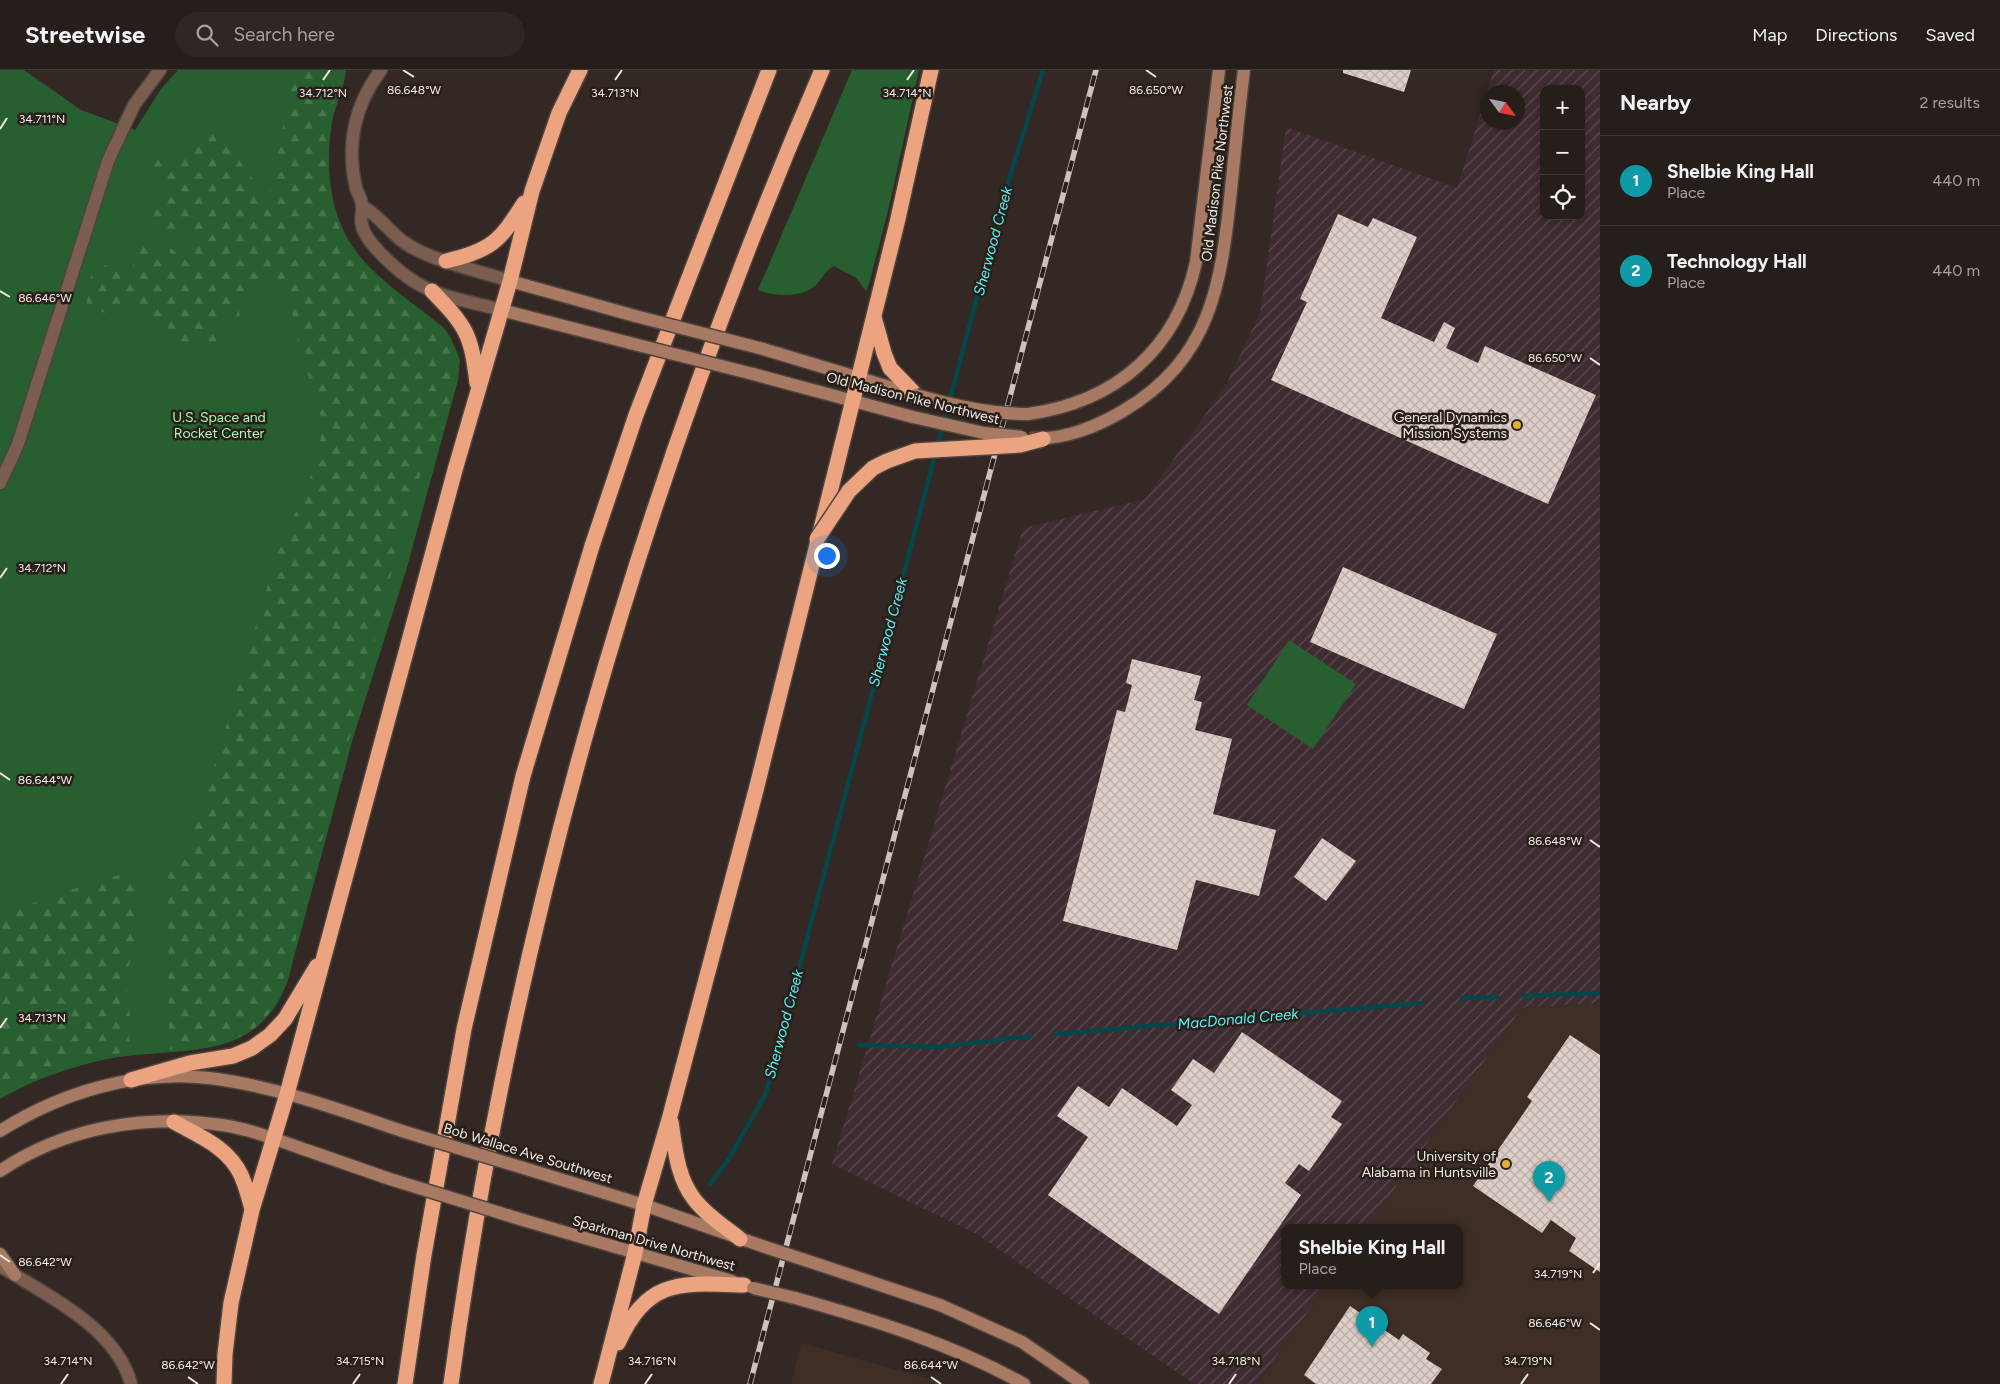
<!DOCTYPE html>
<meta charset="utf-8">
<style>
body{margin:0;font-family:Figtree,sans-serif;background:#2e2723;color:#f1f3f6}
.controls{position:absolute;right:15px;top:15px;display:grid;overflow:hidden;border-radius:10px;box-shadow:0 2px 8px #0003}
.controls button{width:45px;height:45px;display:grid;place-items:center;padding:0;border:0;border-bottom:1px solid #423c39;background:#261e1a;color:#f1f3f6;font:25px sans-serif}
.compass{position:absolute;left:1480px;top:15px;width:45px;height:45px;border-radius:50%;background:#261e1a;box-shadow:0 2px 8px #0003;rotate:123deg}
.you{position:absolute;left:826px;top:485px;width:18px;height:18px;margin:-12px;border:4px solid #fff;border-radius:50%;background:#1a73e8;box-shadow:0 0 0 8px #1a73e833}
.badge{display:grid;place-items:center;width:32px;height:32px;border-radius:50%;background:#e2af34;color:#fff;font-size:16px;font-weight:700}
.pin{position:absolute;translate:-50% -41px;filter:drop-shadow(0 1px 2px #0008)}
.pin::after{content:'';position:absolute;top:26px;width:18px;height:15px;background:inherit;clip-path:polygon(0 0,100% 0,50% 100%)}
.popup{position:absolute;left:1281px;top:1154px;width:182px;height:65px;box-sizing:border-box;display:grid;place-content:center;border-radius:10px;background:#261e1a;filter:drop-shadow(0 1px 4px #0005);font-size:16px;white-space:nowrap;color:#a4a2a2}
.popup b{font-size:19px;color:#f1f3f6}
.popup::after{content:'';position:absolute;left:50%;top:100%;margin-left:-10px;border:10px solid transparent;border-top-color:#261e1a}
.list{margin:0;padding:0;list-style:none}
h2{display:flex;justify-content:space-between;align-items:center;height:65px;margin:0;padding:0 20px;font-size:21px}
h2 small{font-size:16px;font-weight:400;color:#a4a2a2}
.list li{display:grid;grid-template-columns:32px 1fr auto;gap:15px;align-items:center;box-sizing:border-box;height:90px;padding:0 20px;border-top:1px solid #423c39}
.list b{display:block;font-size:19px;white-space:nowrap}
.list p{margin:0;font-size:16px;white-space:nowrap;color:#a4a2a2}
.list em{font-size:16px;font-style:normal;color:#a4a2a2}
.icon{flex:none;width:28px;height:28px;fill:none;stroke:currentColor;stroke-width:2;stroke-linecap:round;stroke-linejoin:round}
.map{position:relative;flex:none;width:1600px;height:1314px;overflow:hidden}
header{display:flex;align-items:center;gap:30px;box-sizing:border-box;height:70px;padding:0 25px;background:#261e1a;border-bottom:1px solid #423c39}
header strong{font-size:24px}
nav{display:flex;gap:28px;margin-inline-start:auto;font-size:18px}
.search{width:350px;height:45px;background:#2e2723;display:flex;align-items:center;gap:12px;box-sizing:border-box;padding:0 18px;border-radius:28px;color:#a4a2a2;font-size:19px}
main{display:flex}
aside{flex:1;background:#261e1a}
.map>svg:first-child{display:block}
.industrial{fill:url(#industrial-furrows);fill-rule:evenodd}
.built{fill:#3e2e25}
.green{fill:#285f30}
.forest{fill:url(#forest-firs)}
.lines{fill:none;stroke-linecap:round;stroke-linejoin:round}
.stream{stroke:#04474a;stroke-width:4.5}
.building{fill:url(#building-cross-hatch)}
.minor-casing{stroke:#4e433e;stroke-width:15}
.secondary-casing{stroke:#4e433e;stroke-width:15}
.motorway-casing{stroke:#4e433e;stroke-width:18}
.minor{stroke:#7c5e50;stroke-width:12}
.secondary{stroke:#a97a63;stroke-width:12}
.motorway{stroke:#eca37f;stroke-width:15}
.rail-casing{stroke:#cac3be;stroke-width:5.5}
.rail{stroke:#291f19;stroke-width:4;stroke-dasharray:11;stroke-linecap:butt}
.secondary-bridge-casing{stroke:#4e433e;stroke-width:15;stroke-linecap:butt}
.motorway-bridge-casing{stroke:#4e433e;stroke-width:18;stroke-linecap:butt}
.secondary-bridge{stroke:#a97a63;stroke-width:12}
.motorway-bridge{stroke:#eca37f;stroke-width:15}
.ticks{fill:none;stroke:#f1eae6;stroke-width:2}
.poi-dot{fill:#e2af34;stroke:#291f19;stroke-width:2}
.labels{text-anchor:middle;stroke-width:5;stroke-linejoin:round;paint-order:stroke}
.street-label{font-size:14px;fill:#f1eae6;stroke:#291f19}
.park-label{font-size:14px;fill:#a7faaf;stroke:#291f19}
.poi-label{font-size:14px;fill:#f1eae6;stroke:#291f19;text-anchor:end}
.water-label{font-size:15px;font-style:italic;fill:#54f3fb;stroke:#291f19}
.ticks-label{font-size:12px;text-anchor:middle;fill:#f1eae6;stroke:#291f19;stroke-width:5;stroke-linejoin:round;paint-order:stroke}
</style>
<header>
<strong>Streetwise</strong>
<div class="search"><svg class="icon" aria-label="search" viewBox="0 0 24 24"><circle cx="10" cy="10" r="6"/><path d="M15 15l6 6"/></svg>Search here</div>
<nav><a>Map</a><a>Directions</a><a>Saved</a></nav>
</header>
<main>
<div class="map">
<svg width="1600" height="1314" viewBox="0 0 1600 1314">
<defs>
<pattern id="industrial-furrows" width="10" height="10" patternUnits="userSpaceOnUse" patternTransform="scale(1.25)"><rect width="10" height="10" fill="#3f2c32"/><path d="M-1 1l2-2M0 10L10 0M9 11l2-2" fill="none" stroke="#5b4b50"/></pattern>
<pattern id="forest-firs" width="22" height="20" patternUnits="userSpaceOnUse" patternTransform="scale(1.25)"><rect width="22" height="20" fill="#285f30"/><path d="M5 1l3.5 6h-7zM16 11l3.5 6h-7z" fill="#48764e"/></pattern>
<pattern id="building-cross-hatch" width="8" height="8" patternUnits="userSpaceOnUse" patternTransform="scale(1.25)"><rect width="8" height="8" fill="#ddcfc8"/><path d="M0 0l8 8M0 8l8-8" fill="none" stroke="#b8ada7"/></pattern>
</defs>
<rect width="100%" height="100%" fill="#332823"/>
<path class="industrial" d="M1494,0H1600V933L1522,938L1367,1158H1284V1216H1326L1257,1314H1194L978,1165L832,1094L1023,458L1145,429L1225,317L1260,243L1286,57L1457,118ZM1544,19H1581V146H1544ZM1488,22H1518V52H1488Z"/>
<path class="built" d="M1600,933V1314H1257L1326,1216H1460V1158H1367L1522,938Z
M801,1273L947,1314H791Z"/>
<path class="green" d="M0,0H24L81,40L135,60L161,19L178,0H346C344,20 333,39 331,59C325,104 331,153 362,189C385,215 417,236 444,258L451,268L460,290L458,310L406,501L353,668L287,913C255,996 178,975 107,989C69,997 33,1010 0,1029Z
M852,0H919L889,137L869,214L866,221L856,208L834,196C826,199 822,209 816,215C803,228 773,227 758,220Z
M1289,570L1356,614L1313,679L1247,635Z"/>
<path class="forest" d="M296,0H310L332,7L336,20L326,81L328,123L341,163L356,186L449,268L457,293L455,310L440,371L424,392L397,481L358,636L294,876L277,928L269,943L255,958L235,969L212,976L169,980L168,793L185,784L210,711L282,467L306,424L324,356L300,280L291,237L273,198L262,204L256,224L238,231L240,249L219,252L216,257L225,271L213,281L192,274L172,272L165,249L143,247L122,234L107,244L86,235L92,201L115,191L132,203L136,177L144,170L174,205L184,200L170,189V179L189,184L190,160L161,164L147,147L168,123L154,97L159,87L178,91L208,55L232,81L269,130L293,3Z
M138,799L139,861L125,909L130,946L129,981L96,989L76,982L35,1009L0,1021V843L9,842L58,824Z"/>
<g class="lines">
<path class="stream" d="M1524,926L1600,923
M1462,928L1497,927
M1056,964L1421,933
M859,975L939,977L1031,966
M710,1114L730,1087L766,1023L1003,129L1043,0"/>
</g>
<path class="building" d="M1343,0H1411L1404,22L1343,3Z
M1338,144L1368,157L1373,148L1417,167L1381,248L1434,272L1444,252L1455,258L1446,278L1478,293L1485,276L1596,325L1548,434L1271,310L1307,232L1300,229Z
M1343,497L1497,564L1464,639L1310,572Z
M1132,589L1201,606L1194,630L1202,632L1195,660L1232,669L1213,744L1276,760L1259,826L1196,810L1177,880L1063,851L1117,640L1125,642L1132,615L1126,613Z
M1322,768L1356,791L1326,831L1294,807Z
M1242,962L1342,1031L1331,1047L1342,1054L1309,1101L1299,1094L1285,1113L1301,1125L1219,1244L1048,1125L1088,1067L1057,1046L1078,1016L1109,1037L1122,1018L1177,1056L1192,1035L1171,1020L1193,989L1214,1003Z
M1570,965L1600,985V1202L1569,1181L1576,1168L1551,1150L1542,1163L1473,1116L1532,1031L1527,1027Z
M1350,1236L1399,1270L1403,1264L1430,1283L1426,1289L1442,1299L1431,1314H1316L1304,1305Z"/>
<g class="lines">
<g class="minor-casing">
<path id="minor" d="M381,0C354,36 346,74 356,118C358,124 362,130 362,136C363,142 360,149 362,155C365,173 400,203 415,212C440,228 473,232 501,240
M362,136C381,147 389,162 405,173C431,191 480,201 510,211
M0,413L18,374L108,91L134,35L160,0
M0,1196C46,1225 116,1257 131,1314"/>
</g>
<g class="secondary-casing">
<path id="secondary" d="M510,211L635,246
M501,240L630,273
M763,279L916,325
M753,304L913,347
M1028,344C1116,332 1177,279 1196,192L1219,0
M1034,368C1064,370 1098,356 1123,341C1212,288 1221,214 1231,120C1235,80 1239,40 1244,0
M0,1061C62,1022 136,1000 209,1008C275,1016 340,1040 402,1061
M530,1100L644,1135L768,1178
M0,1101C65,1057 145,1044 222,1055C250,1059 277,1070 303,1079C333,1089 363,1100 393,1110
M523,1150L732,1211
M0,1184L15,1205
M811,1192L940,1235L1022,1272L1083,1314
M795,1228C874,1250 952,1274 1024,1314"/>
</g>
<g class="motorway-casing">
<path id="motorway" d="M446,191C491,181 500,171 524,133
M432,221C467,257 471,264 477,313
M874,247L884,283L890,298L916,325
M131,1010L190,993L233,986L252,978L270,965L285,949L317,896
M174,1052C199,1066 228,1077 241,1105C246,1116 249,1128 252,1139
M671,1052C675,1078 677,1107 694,1129C706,1145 725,1157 740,1169
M618,1273C648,1208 680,1213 744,1215
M224,1314L225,1284L231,1233L252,1140L287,1024L455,400L510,211L532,121L559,43L580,0
M405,1314L424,1185L464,959L523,706L592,476L636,345L769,0
M451,1314C512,862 641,418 822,0
M601,1314L635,1183L644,1135L670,1046L756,720L897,153L931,0"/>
</g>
<use href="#minor" class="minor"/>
<use href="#secondary" class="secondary"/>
<use href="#motorway" class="motorway"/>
<g class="rail-casing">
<path id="rail" d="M750,1314L1096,0"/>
</g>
<use href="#rail" class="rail"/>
<g class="secondary-bridge-casing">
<path id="secondary-bridge" d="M635,246L763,279
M630,273L753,304
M916,325C953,335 989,344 1028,344
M913,347L984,363L1022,367
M402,1061L530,1100
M393,1110L523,1150
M768,1178L811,1192
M753,1218L795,1228"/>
</g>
<g class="motorway-bridge-casing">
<path id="motorway-bridge" d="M817,469L849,421L873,398L887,391L915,381L1020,375L1043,369"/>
</g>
<use href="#secondary-bridge" class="secondary-bridge"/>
<use href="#motorway-bridge" class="motorway-bridge"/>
</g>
<path class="ticks" d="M403,0L414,7M1146,0L1156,7M323,10L330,0M615,10L622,0M907,10L914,0M0,59L7,48M0,221L10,227M1590,288L1600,295M0,508L7,498M0,703L10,710M1590,770L1600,777M0,958L7,948M0,1185L10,1192M1593,1203L1600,1193M1590,1253L1600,1260M188,1307L198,1314M931,1307L941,1314M61,1314L68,1304M353,1314L360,1304M645,1314L652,1304M1229,1314L1236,1304M1521,1314L1528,1304"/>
<g class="poi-dot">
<circle cx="1517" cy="355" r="5"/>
<circle cx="1506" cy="1094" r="5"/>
</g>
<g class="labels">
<g class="street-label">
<text transform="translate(1217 103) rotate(-83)" y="5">Old Madison Pike Northwest</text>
<text transform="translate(913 328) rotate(14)" y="5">Old Madison Pike Northwest</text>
<text transform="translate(528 1083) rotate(17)" y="5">Bob Wallace Ave Southwest</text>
<text transform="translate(654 1173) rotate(16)" y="5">Sparkman Drive Northwest</text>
</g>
<g class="park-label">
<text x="219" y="352">U.S. Space and<tspan x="219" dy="16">Rocket Center</tspan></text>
</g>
<g class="poi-label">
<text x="1507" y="352">General Dynamics<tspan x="1507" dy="16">Mission Systems</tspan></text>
<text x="1496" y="1091">University of<tspan x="1496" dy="16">Alabama in Huntsville</tspan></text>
</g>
<g class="water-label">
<text transform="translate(993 171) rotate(-75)" y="5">Sherwood Creek</text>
<text transform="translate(888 562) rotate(-75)" y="5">Sherwood Creek</text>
<text transform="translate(1238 949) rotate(-5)" y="5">MacDonald Creek</text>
<text transform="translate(784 954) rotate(-75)" y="5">Sherwood Creek</text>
</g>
</g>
<g class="ticks-label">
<text x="414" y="24">86.648°W</text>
<text x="1156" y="24">86.650°W</text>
<text x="907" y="27">34.714°N</text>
<text x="323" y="27">34.712°N</text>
<text x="615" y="27">34.713°N</text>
<text x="42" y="53">34.711°N</text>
<text x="45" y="232">86.646°W</text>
<text x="1555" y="292">86.650°W</text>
<text x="42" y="502">34.712°N</text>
<text x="45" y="714">86.644°W</text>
<text x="1555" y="775">86.648°W</text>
<text x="42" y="952">34.713°N</text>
<text x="45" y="1196">86.642°W</text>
<text x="1558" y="1208">34.719°N</text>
<text x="1555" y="1257">86.646°W</text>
<text x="68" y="1295">34.714°N</text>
<text x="360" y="1295">34.715°N</text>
<text x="652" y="1295">34.716°N</text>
<text x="1236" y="1295">34.718°N</text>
<text x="1528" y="1295">34.719°N</text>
<text x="188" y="1299">86.642°W</text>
<text x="931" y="1299">86.644°W</text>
</g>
</svg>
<div class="controls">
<button>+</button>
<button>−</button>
<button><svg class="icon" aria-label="locate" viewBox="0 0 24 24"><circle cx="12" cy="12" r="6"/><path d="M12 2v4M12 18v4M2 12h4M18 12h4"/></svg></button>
</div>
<svg class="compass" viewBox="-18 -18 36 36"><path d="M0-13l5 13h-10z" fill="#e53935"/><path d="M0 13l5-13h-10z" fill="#a4a2a2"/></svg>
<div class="you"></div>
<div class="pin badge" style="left:1372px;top:1277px;background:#0f9aa8">1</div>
<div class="popup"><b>Shelbie King Hall</b>Place</div>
<div class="pin badge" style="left:1549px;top:1132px;background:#0f9aa8">2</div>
</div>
<aside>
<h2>Nearby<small>2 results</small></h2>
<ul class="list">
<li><span class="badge" style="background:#0f9aa8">1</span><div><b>Shelbie King Hall</b><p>Place</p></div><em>440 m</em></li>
<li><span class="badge" style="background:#0f9aa8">2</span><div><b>Technology Hall</b><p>Place</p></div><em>440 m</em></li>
</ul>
</aside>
</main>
